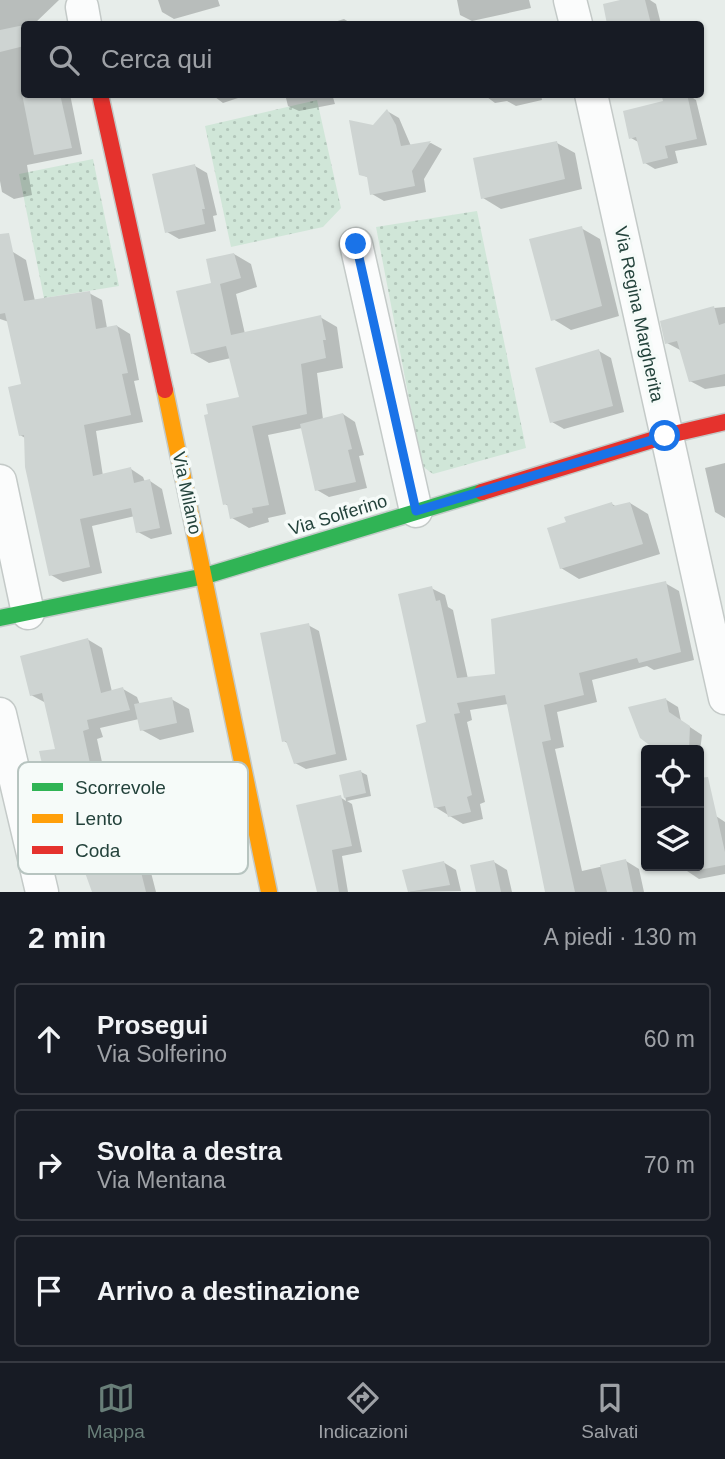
<!DOCTYPE html>
<html lang="it">
<meta charset="utf-8">
<style>
body{margin:0;font-family:Arial,sans-serif;background:#20242c;color:#f1f3f6}
.controls{position:absolute;right:21px;bottom:21px;display:grid;overflow:hidden;border-radius:7px;box-shadow:0 2px 5px #0004}
.controls button{width:63px;height:63px;display:grid;place-items:center;padding:0;border:0;border-bottom:2px solid #363941;background:#171b24;color:#f1f3f6;font:35px sans-serif}
.stop{position:absolute;width:21px;height:21px;margin:-16px;border:5px solid #1a73e8;border-radius:50%;background:#fff}
.stop.end{background:#1a73e8;border-color:#fff;box-shadow:0 2px 7px #0008}
.list{margin:0;padding:0;list-style:none}
h2{display:flex;justify-content:space-between;align-items:center;height:91px;margin:0;padding:0 28px;font-size:30px}
h2 small{font-size:23px;font-weight:400;color:#9ea1a6}
.list li{display:grid;grid-template-columns:46px 1fr auto;gap:21px;align-items:center;box-sizing:border-box;height:112px;margin:0 14px 14px;padding:0 14px;border:2px solid #363941;border-radius:7px}
.list b{display:block;font-size:26px;white-space:nowrap}
.list p{margin:0;font-size:23px;white-space:nowrap;color:#9ea1a6}
.list em{font-size:23px;font-style:normal;color:#9ea1a6}
.icon{flex:none;width:38px;height:38px;fill:none;stroke:currentColor;stroke-width:2;stroke-linecap:round;stroke-linejoin:round}
.map{position:relative;flex:none;width:725px;height:892px;overflow:hidden}
.search{position:absolute;background:#171b24;box-shadow:0 2px 5px #0004;left:21px;right:21px;top:21px;height:77px;display:flex;align-items:center;gap:18px;box-sizing:border-box;padding:0 24px;border-radius:7px;color:#9ea1a6;font-size:26px}
.sheet{height:469px;background:#171b24}
nav{display:flex;justify-content:space-around;align-items:center;box-sizing:border-box;height:98px;border-top:2px solid #363941;background:#171b24;font-size:19px;color:#9ea1a6}
nav a{display:grid;justify-items:center;gap:4px}
nav .on{color:#687e78}
.map>svg:first-child{display:block}
.green{fill:url(#green-dots)}
.shadow{fill:#0003}
.building{fill:#ced4d2}
.lines{fill:none;stroke-linecap:round;stroke-linejoin:round}
.street-casing{stroke:#c4cac8;stroke-width:35}
.fast-casing{stroke:#c3cac8;stroke-width:19}
.slow-casing{stroke:#c3cac8;stroke-width:19}
.jam-casing{stroke:#c3cac8;stroke-width:19}
.street{stroke:#fbfcfc;stroke-width:32}
.fast{stroke:#30b455;stroke-width:16}
.slow{stroke:#ff9f0a;stroke-width:16}
.jam{stroke:#e5322d;stroke-width:16}
.route{stroke:#1a73e8;stroke-width:9}
.labels{text-anchor:middle;stroke-width:7;stroke-linejoin:round;paint-order:stroke}
.street-label{font-size:18px;fill:#23423b;stroke:#f6fbf9}
.key{fill:#f6fbf9;stroke:#b7c4c0;stroke-width:2}
.key-label{font-size:19px;fill:#23423b}
</style>
<div class="map">
<svg width="725" height="892" viewBox="0 0 725 892">
<defs>
<pattern id="green-dots" width="8" height="8" patternUnits="userSpaceOnUse" patternTransform="scale(1.75)"><rect width="8" height="8" fill="#d0e6d8"/><path d="M2 2h.1M6 6h.1" fill="none" stroke="#b2c6ba" stroke-width="1.8" stroke-linecap="round"/></pattern>
</defs>
<rect width="100%" height="100%" fill="#e7edea"/>
<path class="green" d="M317,100L341,208L323,227L231,247L205,126Z
M93,159L119,286L44,298L19,174Z
M477,211L526,448L433,474L422,466L376,227Z"/>
<path class="shadow" d="M0,0H59L34,24H24V94H70L82,154L27,165L32,195L14,199L2,192L0,181Z
M158,0H218L220,6L174,19L162,12Z
M457,0H529L531,8L472,21L460,15Z
M628,0H650L656,4L661,24H609L605,5Z
M344,19L352,24H328Z
M211,94H250L223,103Z
M285,94H332L335,104L299,111L288,106Z
M483,94H541L542,100L516,106L507,101L495,103Z
M687,94L696,100L707,145L675,151L678,163L655,169L645,163L640,143L631,138Z
M387,111L399,118L411,146L431,143L442,149L424,179L426,192L384,201L372,194L369,178L361,174L374,127Z
M557,143L575,153L582,189L501,209L483,198Z
M195,166L207,173L217,215L213,216L216,231L179,239L167,232Z
M581,228L600,239L619,316L571,330L553,319Z
M13,252L26,260L35,301L89,293L102,300L107,328L117,326L130,334L139,380L134,381L143,422L96,431L103,476L131,469L143,477L145,482L150,481L162,489L172,534L151,539L138,532L135,516L92,526L102,573L63,582L51,575L25,438L20,435L23,385L9,322L0,319V255Z
M234,254L251,264L257,287L236,294L245,334L320,317L337,327L343,368L317,373L323,419L343,414L355,422L364,455L359,456L367,488L329,497L317,490L302,428L268,435L286,514L268,518L269,522L249,528L232,518L229,506L225,504L242,398L231,358L209,363L192,353L213,285Z
M725,307V386L705,389L690,381L682,351L667,343L714,308Z
M599,351L611,358L624,412L564,429L552,422Z
M725,463V518L715,512L705,468Z
M630,503L648,514L660,554L579,579L561,568L612,504L617,507Z
M665,583L679,591L694,660L654,670L647,666L592,680L597,702L557,712L564,747L555,749L582,871L626,861L639,869L644,892H547L508,704L470,710L472,720L467,722L485,802L480,804L483,819L463,824L435,807L428,724L431,588L445,595L448,607L453,610L468,679L497,676Z
M308,625L319,631L347,760L306,769L295,763L289,744L284,741Z
M87,639L102,648L112,692L123,689L137,697L140,705L171,699L189,709L194,732L160,740L142,730L139,719L100,728L103,737L97,739L112,808L69,817L55,809L57,750L46,703L31,695Z
M665,699L678,707L681,721L702,735L699,760V750H655Z
M361,772L367,775L371,796L347,801L352,804L362,852L342,856L348,892H319L340,797L346,801L341,776Z
M716,816L725,822V874L699,879L687,871L686,866H699V820Z
M133,842L145,849L156,892H94L81,857Z
M443,862L456,870L461,891L410,892L404,871Z
M494,862L507,870L512,892H477Z"/>
<path class="building" d="M620,0H645L651,24H607L603,4Z
M24,25V46L0,52V30Z
M22,94H60L72,148L34,155Z
M675,94H687L697,139L665,146L668,158L643,164L636,137L629,139L623,111L663,101L662,97Z
M387,109L396,125L401,146L431,141L412,171L415,186L370,195L367,177L359,175L349,120L373,125Z
M557,141L565,179L481,199L473,158Z
M195,164L205,209H202L205,224L165,233L152,174Z
M582,226L602,306L551,321L529,239Z
M9,233L24,301L90,291L96,329L117,325L128,373L122,374L131,415L84,425L93,476L131,467L134,483L150,479L160,528L136,533L131,508L80,519L90,567L49,576L25,467L24,435L19,436L8,387L21,384L5,313L0,314V234Z
M234,253L241,278L220,284L231,335L321,315L326,340H323L326,358L301,364L307,414L252,426L269,505L252,508L253,513L230,519L227,504L223,505L204,415L208,414L206,404L239,397L226,346L191,354L176,291L211,283L206,259Z
M714,306L719,325L725,323V374L689,382L677,341L665,344L660,321Z
M599,349L613,406L550,423L535,368Z
M343,413L352,449L348,450L356,482L315,491L300,424Z
M612,502L613,506L630,502L643,544L560,569L547,528L566,522L564,517Z
M666,581L681,652L639,663L637,658L579,673L584,695L544,705L551,740L542,742L575,892H545L505,695L457,703L460,713L454,714L472,795L467,797L471,812L448,817L445,806L434,808L416,725L426,722L398,594L432,586L436,601L440,600L457,678L495,674L491,619Z
M309,623L336,754L294,764L286,741L282,742L260,633Z
M88,638L101,693L123,687L130,710L87,720L89,729L83,731L98,800L53,810L39,751L55,749L42,693L30,696L20,656Z
M172,697L177,723L140,731L134,704Z
M666,698L669,712L690,726L689,750H656L640,738L628,707Z
M361,770L366,793L344,798L339,775Z
M708,777L725,852V865L699,870V778Z
M341,795L352,846L332,850L339,892H317L296,805Z
M133,840L146,892H92L79,856Z
M626,859L633,892H607L600,865Z
M494,860L501,892H476L470,865Z
M444,861L450,885L408,892L402,870Z"/>
<g class="lines">
<g class="street-casing">
<path id="street" d="M570,0L576,24
M82,7L85,24
M591,94L725,698
M356,244L416,511
M0,481L28,613
M0,714L42,892"/>
</g>
<g class="fast-casing">
<path id="fast" d="M0,618L205,576L482,492"/>
</g>
<g class="slow-casing">
<path id="slow" d="M165,390L269,892"/>
</g>
<g class="jam-casing">
<path id="jam" d="M100,94L165,390
M482,492L665,436L725,422"/>
</g>
<use href="#street" class="street"/>
<use href="#fast" class="fast"/>
<use href="#slow" class="slow"/>
<use href="#jam" class="jam"/>
</g>
<g class="lines">
<path class="route" d="M356,244L416,511L665,436"/>
</g>
<g class="labels">
<g class="street-label">
<text transform="translate(639 314) rotate(78)" y="6">Via Regina Margherita</text>
<text transform="translate(187 493) rotate(78)" y="6">Via Milano</text>
<text transform="translate(338 515) rotate(-17)" y="6">Via Solferino</text>
</g>
</g>
<rect x="18" y="762" width="230" height="112" rx="10" class="key"/>
<rect x="32" y="783" width="31" height="8" fill="#30b455"/>
<rect x="32" y="814" width="31" height="9" fill="#ff9f0a"/>
<rect x="32" y="846" width="31" height="8" fill="#e5322d"/>
<g class="key-label">
<text x="75" y="794">Scorrevole</text>
<text x="75" y="825">Lento</text>
<text x="75" y="857">Coda</text>
</g>
</svg>
<div class="controls">
<button><svg class="icon" aria-label="locate" viewBox="0 0 24 24"><circle cx="12" cy="12" r="6"/><path d="M12 2v4M12 18v4M2 12h4M18 12h4"/></svg></button>
<button><svg class="icon" aria-label="layers" viewBox="0 0 24 24"><path d="M12 4l9 5-9 5-9-5zM3 14l9 5 9-5"/></svg></button>
</div>
<div class="stop" style="left:665px;top:436px"></div>
<div class="stop end" style="left:356px;top:244px"></div>
<div class="search"><svg class="icon" aria-label="search" viewBox="0 0 24 24"><circle cx="10" cy="10" r="6"/><path d="M15 15l6 6"/></svg>Cerca qui</div>
</div>
<section class="sheet">
<h2>2 min<small>A piedi · 130 m</small></h2>
<ul class="list">
<li><svg class="icon" aria-label="ahead" viewBox="0 0 24 24"><path d="M12 20V5M6 11l6-6 6 6"/></svg><div><b>Prosegui</b><p>Via Solferino</p></div><em>60 m</em></li>
<li><svg class="icon" aria-label="right" viewBox="0 0 24 24"><path d="M7 20v-9h11M14 6l5 5-5 5"/></svg><div><b>Svolta a destra</b><p>Via Mentana</p></div><em>70 m</em></li>
<li><svg class="icon" aria-label="arrive" viewBox="0 0 24 24"><path d="M6 21V4h12l-3 4 3 4H6"/></svg><div><b>Arrivo a destinazione</b></div></li>
</ul>
</section>
<nav>
<a class="on"><svg class="icon" aria-label="map" viewBox="0 0 24 24"><path d="M3 6l6-2 6 2 6-2v14l-6 2-6-2-6 2zM9 4v14M15 6v14"/></svg>Mappa</a>
<a><svg class="icon" aria-label="directions" viewBox="0 0 24 24"><path d="M12 3l9 9-9 9-9-9zM9 14v-3h6M13 9l2 2-2 2"/></svg>Indicazioni</a>
<a><svg class="icon" aria-label="saved" viewBox="0 0 24 24"><path d="M7 4h10v16l-5-4-5 4z"/></svg>Salvati</a>
</nav>
